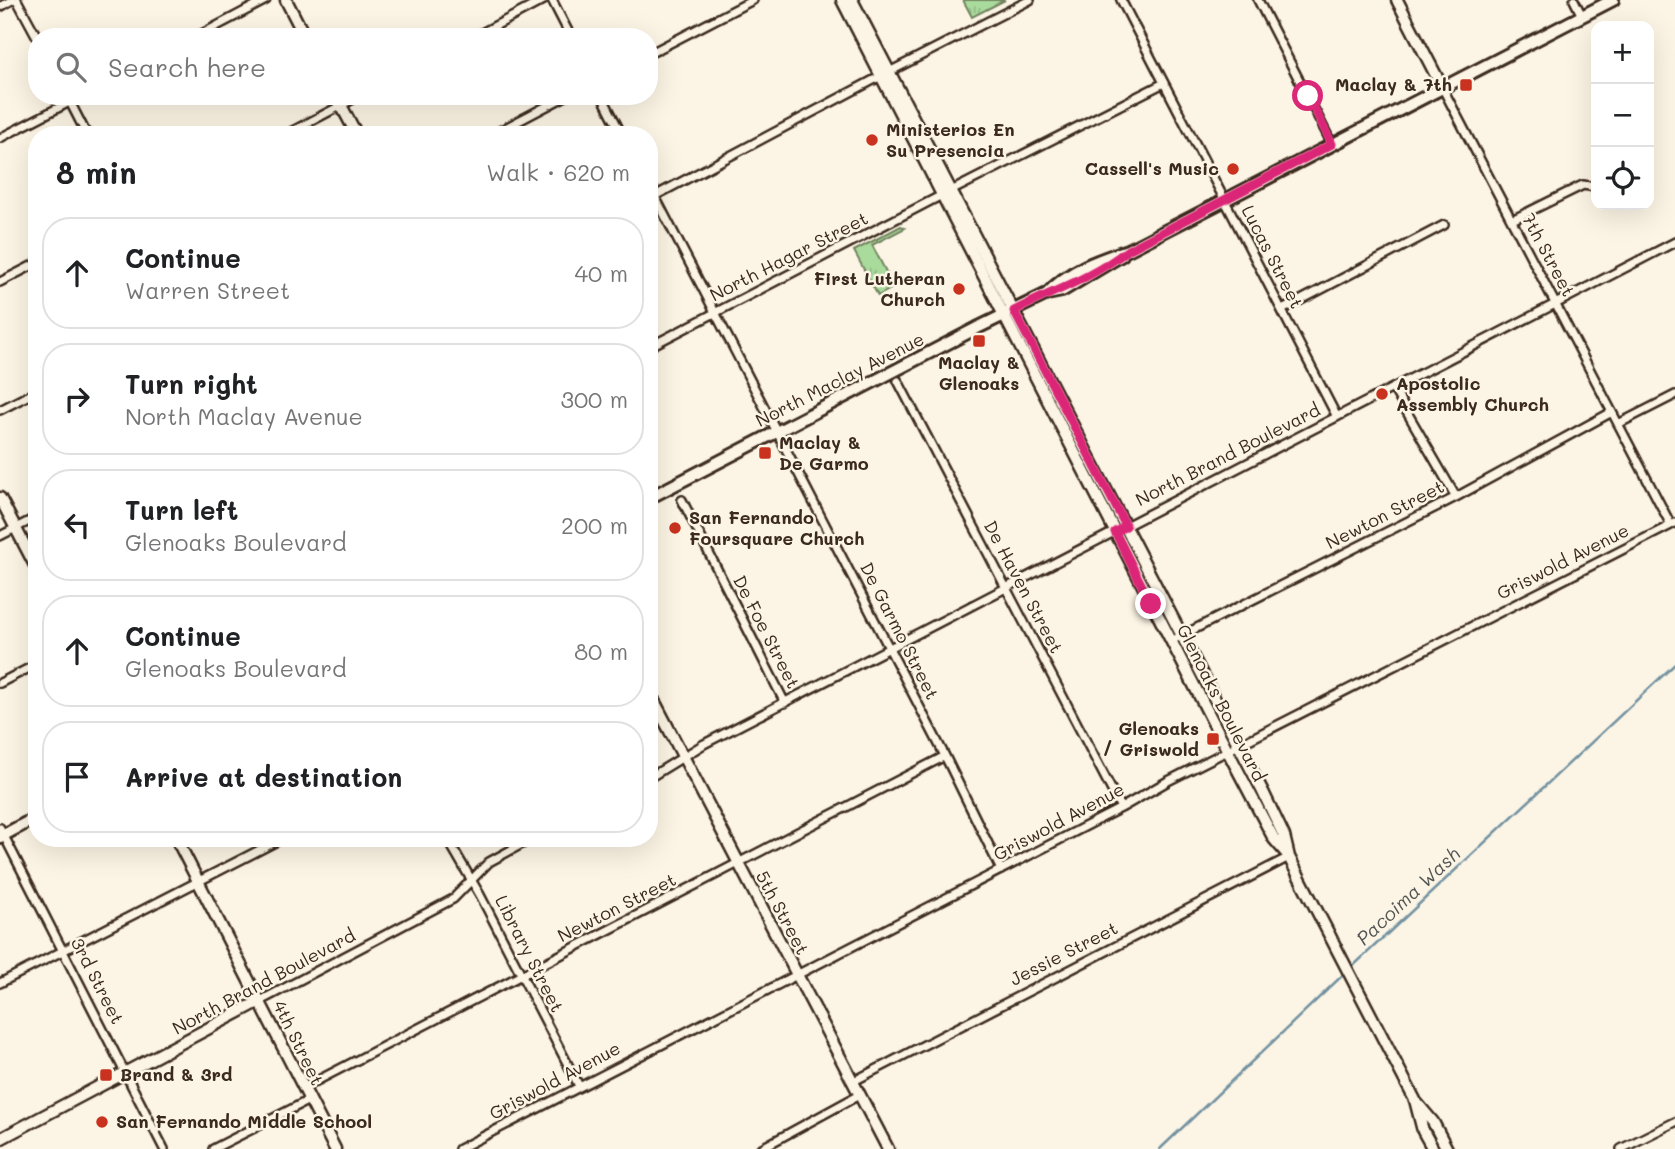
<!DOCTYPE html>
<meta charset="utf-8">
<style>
body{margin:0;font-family:Mali,sans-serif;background:#f6f6f6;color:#202124}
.controls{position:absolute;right:21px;top:21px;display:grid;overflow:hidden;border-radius:14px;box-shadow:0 7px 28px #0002}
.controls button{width:63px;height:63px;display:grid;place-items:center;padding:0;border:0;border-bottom:2px solid #e0e0e0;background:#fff;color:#202124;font:35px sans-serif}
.stop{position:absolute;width:21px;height:21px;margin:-16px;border:5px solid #db2777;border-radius:50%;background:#fff}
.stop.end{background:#db2777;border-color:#fff;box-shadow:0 2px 7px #0008}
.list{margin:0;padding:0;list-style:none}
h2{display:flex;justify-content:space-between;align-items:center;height:91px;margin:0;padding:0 28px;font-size:30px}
h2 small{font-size:23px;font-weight:400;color:#757577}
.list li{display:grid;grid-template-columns:46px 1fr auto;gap:21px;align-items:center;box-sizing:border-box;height:112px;margin:0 14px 14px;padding:0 14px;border:2px solid #e0e0e0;border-radius:28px}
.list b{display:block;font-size:26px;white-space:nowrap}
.list p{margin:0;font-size:23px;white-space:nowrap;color:#757577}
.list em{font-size:23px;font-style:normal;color:#757577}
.icon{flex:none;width:38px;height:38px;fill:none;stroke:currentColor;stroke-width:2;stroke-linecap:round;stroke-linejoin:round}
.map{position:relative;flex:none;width:1675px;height:1149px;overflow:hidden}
.search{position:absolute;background:#fff;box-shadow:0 7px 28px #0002;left:28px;top:28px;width:630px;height:77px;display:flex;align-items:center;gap:18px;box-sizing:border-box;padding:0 24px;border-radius:28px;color:#757577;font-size:26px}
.panel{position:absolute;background:#fff;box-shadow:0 7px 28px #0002;left:28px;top:126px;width:630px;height:721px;border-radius:28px}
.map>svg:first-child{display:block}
.grass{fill:url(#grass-tufts);stroke:#72825e;stroke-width:2}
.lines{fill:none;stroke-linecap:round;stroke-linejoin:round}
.stream{stroke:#7291a1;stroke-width:2.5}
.street-casing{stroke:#3b2a1e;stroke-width:12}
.secondary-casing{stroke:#3b2a1e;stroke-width:15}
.primary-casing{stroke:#3b2a1e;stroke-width:16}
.street{stroke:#fcf5e5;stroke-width:7}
.secondary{stroke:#fcf5e5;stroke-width:10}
.primary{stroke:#fcf5e5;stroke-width:10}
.route{stroke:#db2777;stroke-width:9}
.poi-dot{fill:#c8321e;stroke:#fcf5e5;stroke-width:2.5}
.labels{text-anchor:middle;stroke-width:5;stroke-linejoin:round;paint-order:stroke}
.poi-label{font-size:18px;font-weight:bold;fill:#3b2a1e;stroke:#fcf5e5;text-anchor:start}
.street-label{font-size:18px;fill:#3b2a1e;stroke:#fcf5e5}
.water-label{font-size:19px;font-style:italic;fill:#525554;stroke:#fcf5e5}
</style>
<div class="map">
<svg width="1675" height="1149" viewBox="0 0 1675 1149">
<defs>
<pattern id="grass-tufts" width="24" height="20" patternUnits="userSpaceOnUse" patternTransform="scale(1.75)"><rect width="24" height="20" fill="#a9db9d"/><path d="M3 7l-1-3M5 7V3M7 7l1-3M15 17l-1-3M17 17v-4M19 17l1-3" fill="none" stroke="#92bc87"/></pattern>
</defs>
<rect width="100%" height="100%" fill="#fcf5e5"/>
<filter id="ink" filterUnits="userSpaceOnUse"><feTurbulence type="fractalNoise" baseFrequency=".0143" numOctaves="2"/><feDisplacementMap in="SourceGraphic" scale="14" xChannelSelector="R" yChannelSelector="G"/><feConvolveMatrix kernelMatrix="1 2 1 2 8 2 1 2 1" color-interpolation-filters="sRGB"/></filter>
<g filter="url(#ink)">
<path class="grass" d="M963,0H1005L972,17Z
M901,226L905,228L872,245L894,287L878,296L854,251Z"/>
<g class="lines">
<path class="stream" d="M1351,968L1675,664
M1160,1149L1346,972"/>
<g class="street-casing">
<path id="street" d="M17,0L37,37
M552,0L571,37
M1121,0L1337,417
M1258,0L1332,144
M1574,0L1582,16
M0,7L12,0
M196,37L266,0
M474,37L544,0
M649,54L753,0
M889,72L1030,0
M1442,87L1671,525
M67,96L87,135
M602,96L622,135
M285,135L359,96
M492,135L566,96
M0,138L81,96
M649,185L945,756L1001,870
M951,191L1164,83
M649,199L881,76
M1512,220L1583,185L1595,187
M0,282L37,263
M1282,310L1444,225
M649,347L942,195
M898,381L1121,808
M1393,388L1456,497
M0,410L37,391
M1618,424L1675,395
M682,500L785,703
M0,536L37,517
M1171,641L1456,497L1612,412
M0,683L37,664
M649,778L704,744L1675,242
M0,828L164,1149
M447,838L480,895L579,1086
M0,983L283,838
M260,1001L453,899L489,862L533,838
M854,1081L1289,857
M303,1088L945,756
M213,1149L309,1100
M459,1149L1121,808L1168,781L1675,523
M760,1149L859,1095
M1621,1149L1675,1122"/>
</g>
<g class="secondary-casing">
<path id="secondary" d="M286,0L305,37
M842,0L1234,763L1274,839L1287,854
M852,0L1263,792L1284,836L1289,857L1415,1100L1423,1131L1433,1149
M1397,0L1442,87
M336,96L357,135
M0,498L37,569
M649,691L888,1149
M176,838L335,1149
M1417,1103L1433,1122L1447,1149
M0,1139L260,1001"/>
</g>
<g class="primary-casing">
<path id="primary" d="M1047,294C1069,270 1098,260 1128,250L1613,0
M649,498L977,328L1047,294L1062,291L1122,255
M0,837L37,817"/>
</g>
<use href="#street" class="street"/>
<use href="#secondary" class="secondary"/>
<use href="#primary" class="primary"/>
</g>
</g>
<g class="lines" filter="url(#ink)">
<path class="route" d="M1151,604L1115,532L1126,526L1014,311C1056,289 1089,280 1128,250L1332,144L1308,96"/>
</g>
<g class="poi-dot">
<rect x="1459" y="78" width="14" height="14" rx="3.5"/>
<circle cx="872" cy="140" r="7"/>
<circle cx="1233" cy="169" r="7"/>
<circle cx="959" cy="289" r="7"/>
<rect x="972" y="334" width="14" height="14" rx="3.5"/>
<circle cx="1382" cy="394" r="7"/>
<rect x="758" y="446" width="14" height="14" rx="3.5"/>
<circle cx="675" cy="528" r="7"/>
<rect x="1206" y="732" width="14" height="14" rx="3.5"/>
<rect x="99" y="1068" width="14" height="14" rx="3.5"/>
<circle cx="102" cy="1122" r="7"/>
</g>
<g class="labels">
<g class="poi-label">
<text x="1452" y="91" text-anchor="end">Maclay &amp; 7th</text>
<text x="886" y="136">Ministerios En<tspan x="886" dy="21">Su Presencia</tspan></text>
<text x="1219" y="175" text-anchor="end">Cassell's Music</text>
<text x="945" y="285" text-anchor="end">First Lutheran<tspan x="945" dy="21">Church</tspan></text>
<text x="979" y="369" text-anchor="middle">Maclay &amp;<tspan x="979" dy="21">Glenoaks</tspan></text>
<text x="1396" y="390">Apostolic<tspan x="1396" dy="21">Assembly Church</tspan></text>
<text x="779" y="449">Maclay &amp;<tspan x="779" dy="21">De Garmo</tspan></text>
<text x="689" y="524">San Fernando<tspan x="689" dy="21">Foursquare Church</tspan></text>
<text x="1199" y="735" text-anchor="end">Glenoaks<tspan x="1199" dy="21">/ Griswold</tspan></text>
<text x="120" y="1081">Brand &amp; 3rd</text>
<text x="116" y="1128">San Fernando Middle School</text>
</g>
<g class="street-label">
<text transform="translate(1548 255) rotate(62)" y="6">7th Street</text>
<text transform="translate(789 257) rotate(-27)" y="6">North Hagar Street</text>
<text transform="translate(1272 257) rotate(63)" y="6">Lucas Street</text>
<text transform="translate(840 380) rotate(-27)" y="6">North Maclay Avenue</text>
<text transform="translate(1228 455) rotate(-27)" y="6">North Brand Boulevard</text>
<text transform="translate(1385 515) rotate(-27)" y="6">Newton Street</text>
<text transform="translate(1563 562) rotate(-27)" y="6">Griswold Avenue</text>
<text transform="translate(1023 587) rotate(62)" y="6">De Haven Street</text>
<text transform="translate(899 631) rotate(63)" y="6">De Garmo Street</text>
<text transform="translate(766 632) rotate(63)" y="6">De Foe Street</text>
<text transform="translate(1221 703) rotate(63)" y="6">Glenoaks Boulevard</text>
<text transform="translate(1059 822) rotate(-28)" y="6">Griswold Avenue</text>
<text transform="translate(617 908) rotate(-27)" y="6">Newton Street</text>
<text transform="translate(782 913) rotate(62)" y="6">5th Street</text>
<text transform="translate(529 954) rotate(63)" y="6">Library Street</text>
<text transform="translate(1064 954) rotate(-27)" y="6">Jessie Street</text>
<text transform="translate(97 981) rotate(63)" y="6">3rd Street</text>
<text transform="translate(264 982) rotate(-28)" y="6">North Brand Boulevard</text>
<text transform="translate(298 1043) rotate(64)" y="6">4th Street</text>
<text transform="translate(555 1081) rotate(-28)" y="6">Griswold Avenue</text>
</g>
<g class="water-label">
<text transform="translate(1408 896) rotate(-43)" y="7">Pacoima Wash</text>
</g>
</g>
</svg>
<div class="controls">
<button>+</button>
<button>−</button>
<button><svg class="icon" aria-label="locate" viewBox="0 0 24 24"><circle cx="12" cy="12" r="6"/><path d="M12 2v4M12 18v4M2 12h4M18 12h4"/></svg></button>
</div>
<div class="stop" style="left:1308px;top:96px"></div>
<div class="stop end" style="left:1151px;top:604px"></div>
<div class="search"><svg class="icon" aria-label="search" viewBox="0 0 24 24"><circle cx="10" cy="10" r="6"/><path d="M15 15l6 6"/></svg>Search here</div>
<section class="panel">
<h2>8 min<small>Walk · 620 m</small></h2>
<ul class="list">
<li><svg class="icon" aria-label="ahead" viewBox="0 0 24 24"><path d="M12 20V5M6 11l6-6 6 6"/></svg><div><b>Continue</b><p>Warren Street</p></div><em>40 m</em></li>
<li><svg class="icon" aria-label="right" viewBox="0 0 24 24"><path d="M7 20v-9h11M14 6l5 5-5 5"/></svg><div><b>Turn right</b><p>North Maclay Avenue</p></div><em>300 m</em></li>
<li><svg class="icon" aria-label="left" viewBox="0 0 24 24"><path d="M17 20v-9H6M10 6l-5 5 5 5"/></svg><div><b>Turn left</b><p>Glenoaks Boulevard</p></div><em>200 m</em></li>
<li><svg class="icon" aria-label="ahead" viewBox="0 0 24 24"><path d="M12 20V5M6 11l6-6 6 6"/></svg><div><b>Continue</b><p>Glenoaks Boulevard</p></div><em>80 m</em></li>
<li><svg class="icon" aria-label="arrive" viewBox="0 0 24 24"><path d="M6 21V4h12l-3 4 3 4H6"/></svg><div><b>Arrive at destination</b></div></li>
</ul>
</section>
</div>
